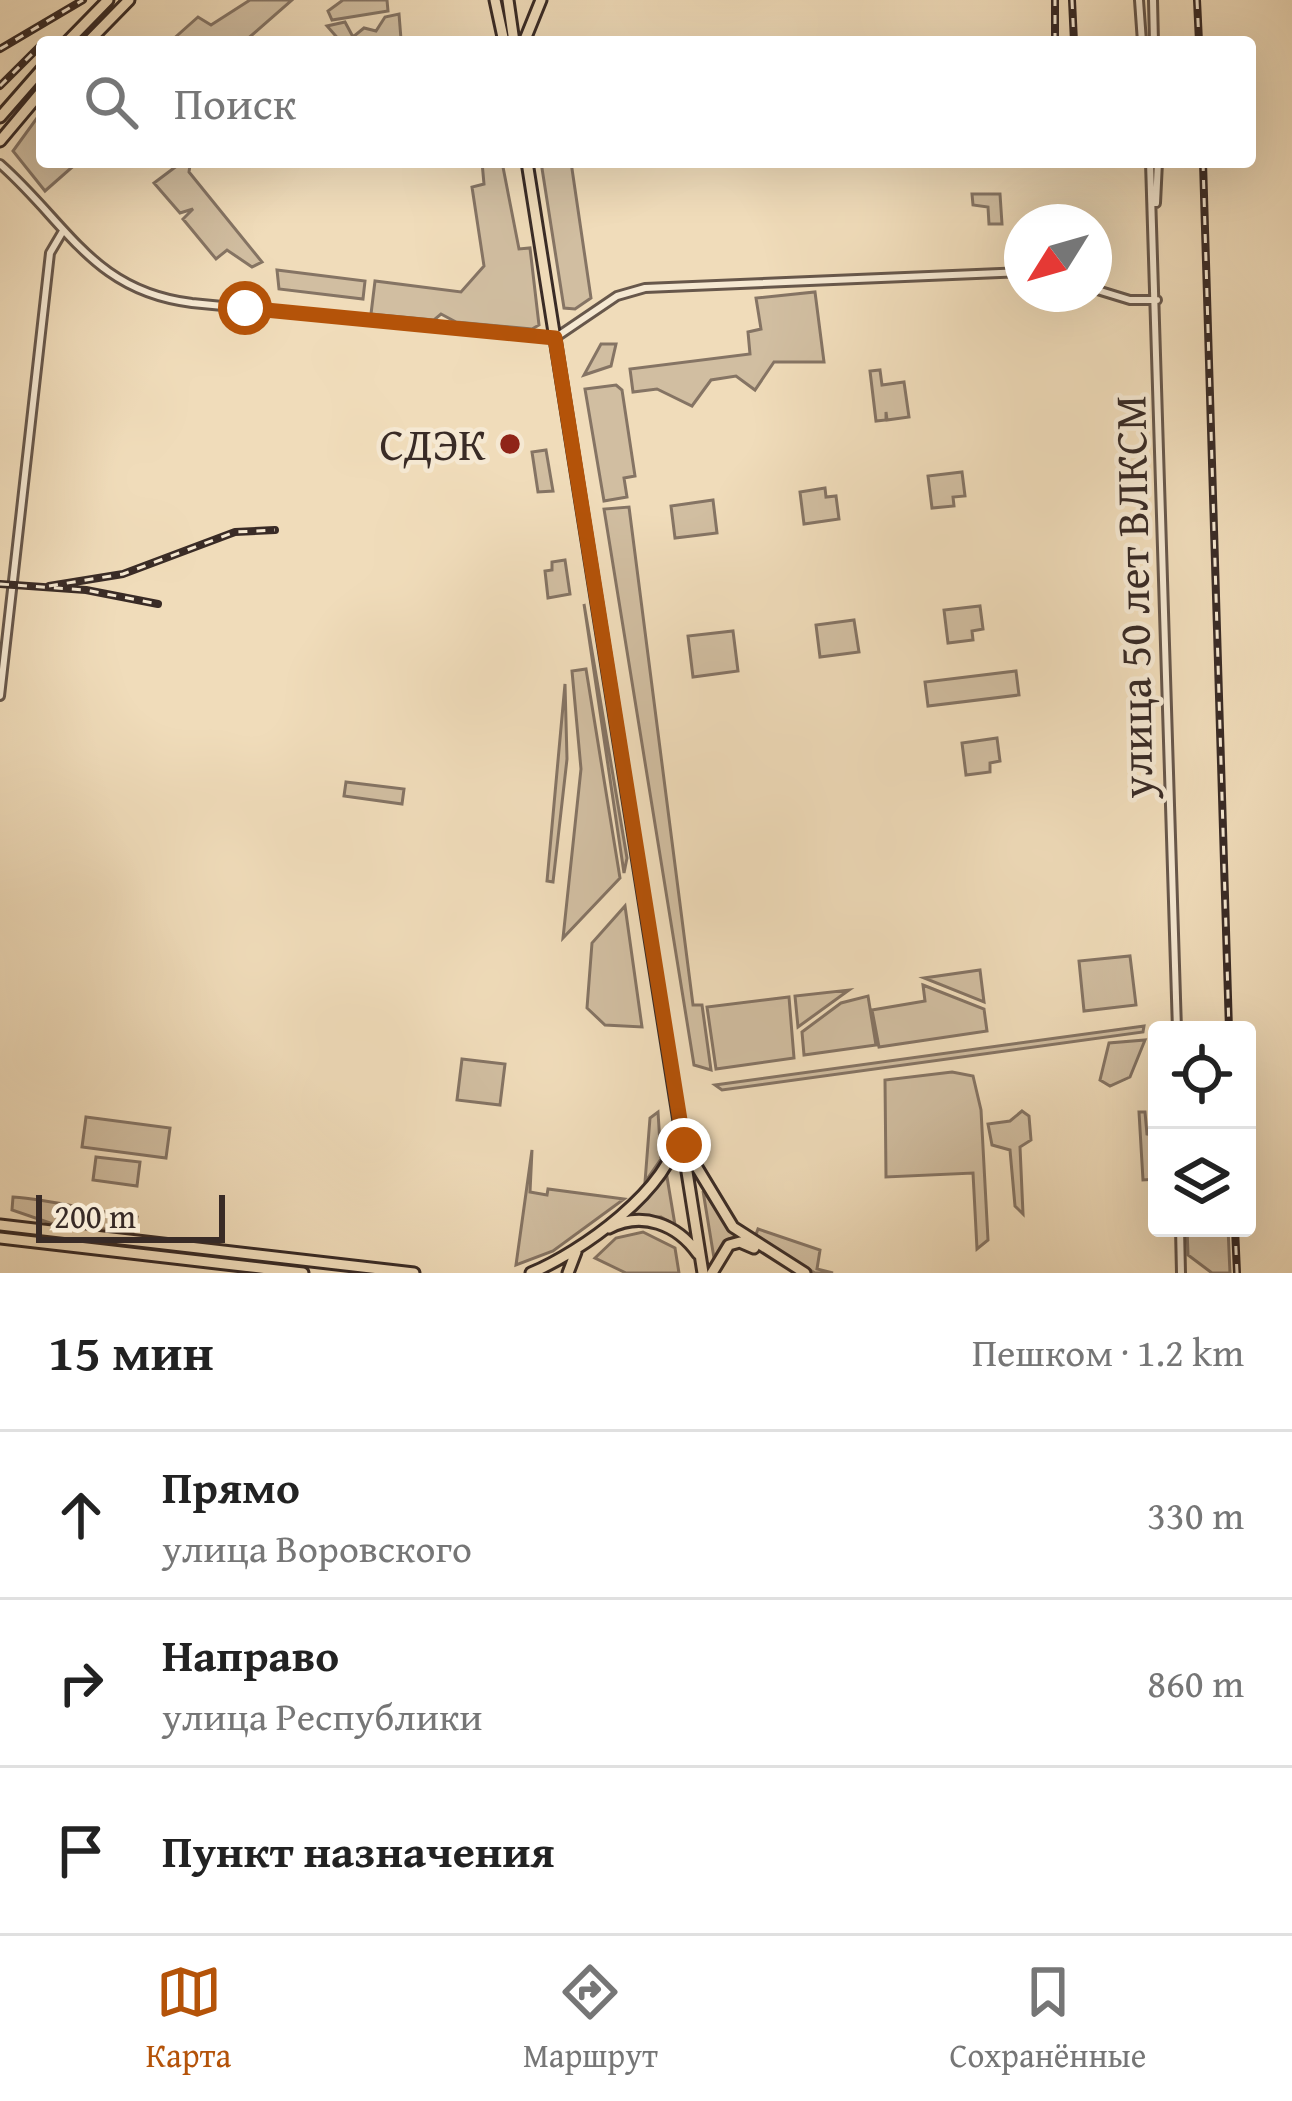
<!DOCTYPE html>
<html lang="ru">
<meta charset="utf-8">
<style>
body{margin:0;font-family:"Gentium Book Plus",serif;background:#f6f6f6;color:#222}
.controls{position:absolute;right:36px;bottom:36px;display:grid;overflow:hidden;border-radius:12px;box-shadow:0 12px 48px #0002}
.controls button{width:108px;height:108px;display:grid;place-items:center;padding:0;border:0;border-bottom:3px solid #e0e0e0;background:#fff;color:#222;font:60px sans-serif}
.compass{position:absolute;left:1004px;top:204px;width:108px;height:108px;border-radius:50%;background:#fff;box-shadow:0 12px 48px #0002;rotate:233deg}
.scale{position:absolute;left:36px;bottom:30px;width:189px;box-sizing:border-box;padding-left:12px;border:6px solid #392b26;border-top:0;font-size:33px;line-height:42px;white-space:nowrap;color:#392b26;-webkit-text-stroke:9px #f5e8d2;paint-order:stroke}
.stop{position:absolute;width:36px;height:36px;margin:-27px;border:9px solid #b45309;border-radius:50%;background:#fff}
.stop.end{background:#b45309;border-color:#fff;box-shadow:0 3px 12px #0008}
.list{margin:0;padding:0;list-style:none}
h2{display:flex;justify-content:space-between;align-items:center;height:156px;margin:0;padding:0 48px;font-size:51px}
h2 small{font-size:39px;font-weight:400;color:#767676}
.list li{display:grid;grid-template-columns:78px 1fr auto;gap:36px;align-items:center;box-sizing:border-box;height:168px;padding:0 48px;border-top:3px solid #e0e0e0}
.list b{display:block;font-size:45px;white-space:nowrap}
.list p{margin:0;font-size:39px;white-space:nowrap;color:#767676}
.list em{font-size:39px;font-style:normal;color:#767676}
.icon{flex:none;width:66px;height:66px;fill:none;stroke:currentColor;stroke-width:2;stroke-linecap:round;stroke-linejoin:round}
.map{position:relative;flex:none;width:1292px;height:1273px;overflow:hidden}
.search{position:absolute;background:#fff;box-shadow:0 12px 48px #0002;left:36px;right:36px;top:36px;height:132px;display:flex;align-items:center;gap:30px;box-sizing:border-box;padding:0 42px;border-radius:12px;color:#767676;font-size:45px}
.sheet{height:660px;background:#fff}
nav{display:flex;justify-content:space-around;align-items:center;box-sizing:border-box;height:168px;border-top:3px solid #e0e0e0;background:#fff;font-size:33px;color:#767676}
nav a{display:grid;justify-items:center;gap:6px}
nav .on{color:#b45309}
.map>svg:first-child{display:block}
.green{fill:#d1bea1;stroke:#857464;stroke-width:3}
.lines{fill:none;stroke-linecap:round;stroke-linejoin:round}
.minor-casing{stroke:#67574b;stroke-width:12}
.major-casing{stroke:#392b26;stroke-width:15}
.minor{stroke:#f5e8d2;stroke-width:6}
.major{stroke:#f0dcba;stroke-width:9}
.rail-casing{stroke:#392b26;stroke-width:8}
.rail{stroke:#f5e8d2;stroke-width:3;stroke-dasharray:9;stroke-linecap:butt}
.route{stroke:#b45309;stroke-width:15}
.poi-dot{fill:#8f2418;stroke:#f5e8d2;stroke-width:4.5}
.labels{text-anchor:middle;stroke-width:9;stroke-linejoin:round;paint-order:stroke}
.poi-label{font-size:45px;fill:#392b26;stroke:#f5e8d2;text-anchor:end}
.street-label{font-size:45px;fill:#392b26;stroke:#f5e8d2}
</style>
<div class="map">
<svg width="1292" height="1273" viewBox="0 0 1292 1273">
<rect width="100%" height="100%" fill="#f0dcba"/>
<filter id="stains"><feTurbulence type="fractalNoise" baseFrequency=".00167" numOctaves="4"/><feColorMatrix values="0 0 0 0 .2 0 0 0 0 .09 0 0 0 0 .02 0 0 0 .5 -.17"/></filter>
<radialGradient id="worn" r=".72"><stop offset=".6" stop-color="#630" stop-opacity="0"/><stop offset="1" stop-color="#630" stop-opacity=".3"/></radialGradient>
<path class="green" d="M250,0H292L244,42H170L198,17L211,25Z
M343,0H387L388,11L332,20L328,11Z
M399,14L401,39L394,42H341L327,26L345,22L353,37L364,28L376,31L385,17Z
M42,111V162H78L45,191L13,151Z
M182,162L190,165L189,172L262,262L252,267L227,250L216,259L183,219L193,209L180,213L154,183Z
M482,162H502L519,249L530,248L539,325L532,329L456,322L441,314L434,320L371,314L375,281L461,292L484,266L472,187L484,184Z
M541,162H571L591,298L575,309L564,308Z
M972,194H1000L1002,224H989L988,207L973,205Z
M277,270L365,281L363,299L279,289Z
M815,292L824,362H774L755,390L736,376L711,380L692,406L657,389L633,392L630,369L750,354L748,332L761,329L756,298Z
M601,344H616L611,366L584,375Z
M880,370L882,385L904,382L909,417L887,420L886,412V420L876,421L870,371Z
M616,385L622,390L635,476L624,478L627,497L604,501L585,389Z
M546,450L553,491L538,492L532,452Z
M962,472L965,496L953,497L954,506L932,508L928,476Z
M825,488L826,497L836,496L839,519L804,524L800,492Z
M713,500L717,533L675,538L671,506Z
M629,507L693,1005H702L711,1070L694,1065L604,509Z
M565,560L570,594L548,598L545,571L552,570V562Z
M584,604L627,858L624,873Z
M980,606L983,629L972,631L973,640L948,643L944,610Z
M854,620L859,652L820,657L816,625Z
M733,631L738,671L693,677L688,636Z
M586,669L620,878L563,938L581,769L572,671Z
M1016,671L1019,695L928,706L925,682Z
M565,684L567,759L553,882L547,881Z
M997,738L1000,761L990,763V772L966,775L962,743Z
M346,782L404,789L402,804L344,796Z
M625,906L642,1027L605,1025L587,1008L592,943Z
M1130,956L1136,1005L1084,1011L1079,961Z
M980,970L984,1002L924,978Z
M923,985L984,1009L987,1031L879,1047L872,1010L925,1001Z
M849,990L798,1027L795,996Z
M868,996L876,1045L804,1055L802,1032L841,1003Z
M789,997L794,1058L716,1069L707,1007Z
M1144,1026L1143,1032L722,1090L715,1085Z
M1145,1040L1130,1077L1110,1086L1100,1080L1109,1043Z
M462,1059L505,1064L500,1105L457,1100Z
M952,1072L973,1076L981,1110L988,1240L977,1249L973,1173L886,1177L885,1080Z
M1022,1111L1029,1116L1031,1140L1020,1147L1023,1214L1015,1206L1010,1150L992,1145L988,1124L1010,1121Z
M658,1112L661,1159L645,1182L650,1118Z
M1139,1112H1145L1147,1134L1157,1136V1179L1143,1180Z
M86,1117L170,1128L166,1158L82,1147Z
M532,1150L530,1192L547,1195L548,1189L624,1199L553,1251L516,1265Z
M96,1157L140,1162L137,1186L93,1180Z
M667,1177L675,1225L661,1217L623,1218Z
M703,1191L737,1236L724,1241L714,1258Z
M13,1197C56,1200 94,1212 137,1217L133,1232L50,1223L12,1210Z
M1187,1228H1228L1230,1273H1212L1188,1255Z
M758,1229L820,1250L817,1269L833,1273H815L755,1237Z
M643,1232L675,1248L679,1273H626L595,1258L616,1238Z"/>
<g class="lines">
<g class="minor-casing">
<path id="minor" d="M1139,0L1142,42
M1153,0L1154,42
M1150,162L1177,1030
M0,164C68,224 93,291 192,303L555,338L617,296L645,288L1022,272
M1156,203L1158,162
M1094,289L1130,300H1157
M0,696L50,253L63,231
M1180,1228L1181,1273"/>
</g>
<g class="major-casing">
<path id="major" d="M495,0L504,42
M508,0L514,42
M67,42L108,0
M88,42L129,0
M524,42L541,0
M0,117L42,69
M0,141L42,91
M527,162L703,1273
M687,1151L733,1227L805,1273
M0,1225L414,1273
M609,1228C642,1211 677,1224 698,1254
M0,1238L303,1273
M531,1273C581,1252 669,1190 678,1134
M568,1273L576,1252
M712,1273L729,1245L740,1242L754,1248"/>
</g>
<use href="#minor" class="minor"/>
<use href="#major" class="major"/>
<g class="rail-casing">
<path id="rail" d="M1072,0L1074,42
M1197,0L1199,42
M1055,42V0
M0,49L83,0
M0,86L42,44
M1203,162L1229,1030
M0,584L86,590L158,604
M49,586L123,574L235,532L275,530
M1235,1228L1237,1273"/>
</g>
<use href="#rail" class="rail"/>
</g>
<g class="lines">
<path class="route" d="M245,308L555,338L684,1145"/>
</g>
<circle class="poi-dot" cx="510" cy="444" r="12"/>
<g class="labels">
<g class="poi-label">
<text x="486" y="460">СДЭК</text>
</g>
<g class="street-label">
<text transform="translate(1133 597) rotate(-91)" y="16">улица 50 лет ВЛКСМ</text>
</g>
</g>
<rect width="100%" height="100%" filter="url(#stains)"/>
<rect width="100%" height="100%" fill="url(#worn)"/>
</svg>
<div class="controls">
<button><svg class="icon" aria-label="locate" viewBox="0 0 24 24"><circle cx="12" cy="12" r="6"/><path d="M12 2v4M12 18v4M2 12h4M18 12h4"/></svg></button>
<button><svg class="icon" aria-label="layers" viewBox="0 0 24 24"><path d="M12 4l9 5-9 5-9-5zM3 14l9 5 9-5"/></svg></button>
</div>
<svg class="compass" viewBox="-18 -18 36 36"><path d="M0-13l5 13h-10z" fill="#e53935"/><path d="M0 13l5-13h-10z" fill="#767676"/></svg>
<div class="scale">200 m</div>
<div class="stop" style="left:245px;top:308px"></div>
<div class="stop end" style="left:684px;top:1145px"></div>
<div class="search"><svg class="icon" aria-label="search" viewBox="0 0 24 24"><circle cx="10" cy="10" r="6"/><path d="M15 15l6 6"/></svg>Поиск</div>
</div>
<section class="sheet">
<h2>15 мин<small>Пешком · 1.2 km</small></h2>
<ul class="list">
<li><svg class="icon" aria-label="ahead" viewBox="0 0 24 24"><path d="M12 20V5M6 11l6-6 6 6"/></svg><div><b>Прямо</b><p>улица Воровского</p></div><em>330 m</em></li>
<li><svg class="icon" aria-label="right" viewBox="0 0 24 24"><path d="M7 20v-9h11M14 6l5 5-5 5"/></svg><div><b>Направо</b><p>улица Республики</p></div><em>860 m</em></li>
<li><svg class="icon" aria-label="arrive" viewBox="0 0 24 24"><path d="M6 21V4h12l-3 4 3 4H6"/></svg><div><b>Пункт назначения</b></div></li>
</ul>
</section>
<nav>
<a class="on"><svg class="icon" aria-label="map" viewBox="0 0 24 24"><path d="M3 6l6-2 6 2 6-2v14l-6 2-6-2-6 2zM9 4v14M15 6v14"/></svg>Карта</a>
<a><svg class="icon" aria-label="directions" viewBox="0 0 24 24"><path d="M12 3l9 9-9 9-9-9zM9 14v-3h6M13 9l2 2-2 2"/></svg>Маршрут</a>
<a><svg class="icon" aria-label="saved" viewBox="0 0 24 24"><path d="M7 4h10v16l-5-4-5 4z"/></svg>Сохранённые</a>
</nav>
